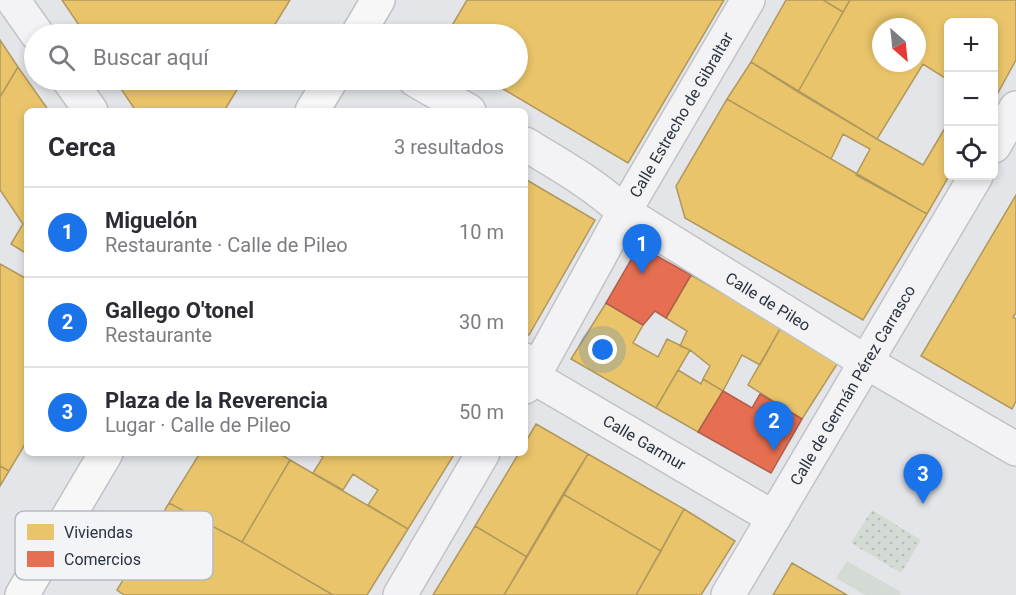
<!DOCTYPE html>
<html lang="es">
<meta charset="utf-8">
<style>
body{margin:0;font-family:Roboto,sans-serif;background:#f7f7f7;color:#2b2b33}
.controls{position:absolute;right:18px;top:18px;display:grid;overflow:hidden;border-radius:9px;box-shadow:0 3px 9px #0003}
.controls button{width:54px;height:54px;display:grid;place-items:center;padding:0;border:0;border-bottom:2px solid #e1e1e2;background:#fff;color:#2b2b33;font:30px sans-serif}
.compass{position:absolute;left:872px;top:18px;width:54px;height:54px;border-radius:50%;background:#fff;box-shadow:0 3px 9px #0003;rotate:153deg}
.you{position:absolute;left:603px;top:350px;width:21px;height:21px;margin:-15px;border:4px solid #fff;border-radius:50%;background:#1a73e8;box-shadow:0 0 0 9px #1a73e833}
.badge{display:grid;place-items:center;width:39px;height:39px;border-radius:50%;background:#1a73e8;color:#fff;font-size:20px;font-weight:700}
.pin{position:absolute;translate:-50% -50px;filter:drop-shadow(0 2px 3px #0008)}
.pin::after{content:'';position:absolute;top:32px;width:21px;height:18px;background:inherit;clip-path:polygon(0 0,100% 0,50% 100%)}
.list{margin:0;padding:0;list-style:none}
h2{display:flex;justify-content:space-between;align-items:center;height:78px;margin:0;padding:0 24px;font-size:26px}
h2 small{font-size:20px;font-weight:400;color:#7c7c81}
.list li{display:grid;grid-template-columns:39px 1fr auto;gap:18px;align-items:center;box-sizing:border-box;height:90px;padding:0 24px;border-top:2px solid #e1e1e2}
.list b{display:block;font-size:22px;white-space:nowrap}
.list p{margin:0;font-size:20px;white-space:nowrap;color:#7c7c81}
.list em{font-size:20px;font-style:normal;color:#7c7c81}
.icon{flex:none;width:33px;height:33px;fill:none;stroke:currentColor;stroke-width:2;stroke-linecap:round;stroke-linejoin:round}
.map{position:relative;flex:none;width:1016px;height:595px;overflow:hidden}
.search{position:absolute;background:#fff;box-shadow:0 3px 9px #0003;left:24px;top:24px;width:504px;height:66px;display:flex;align-items:center;gap:15px;box-sizing:border-box;padding:0 21px;border-radius:33px;color:#7c7c81;font-size:22px}
.panel{position:absolute;background:#fff;box-shadow:0 3px 9px #0003;left:24px;top:108px;width:504px;height:348px;border-radius:9px}
.map>svg:first-child{display:block}
.grass{fill:url(#grass-dots)}
.garden{fill:#d4dbd4}
.homes{fill:#e9c46a;stroke:#b0985d;stroke-width:1.5;fill-rule:evenodd}
.shops{fill:#e76f51;stroke:#af5d4c;stroke-width:1.5}
.lines{fill:none;stroke-linecap:round;stroke-linejoin:round}
.minor-casing{stroke:#c1c3c6;stroke-width:36}
.primary-casing{stroke:#c0c2c5;stroke-width:36}
.minor{stroke:#f3f3f5;stroke-width:33}
.primary{stroke:#f7f7f7;stroke-width:33}
.labels{text-anchor:middle;stroke-width:6;stroke-linejoin:round;paint-order:stroke}
.street-label{font-size:16px;fill:#2b3340;stroke:#f2f4f7}
.key{fill:#f2f4f7;stroke:#b6bac0;stroke-width:1.5}
.key-label{font-size:16px;fill:#2b3340}
</style>
<div class="map">
<svg width="1016" height="595" viewBox="0 0 1016 595">
<defs>
<pattern id="grass-dots" width="8" height="8" patternUnits="userSpaceOnUse" patternTransform="scale(1.5)"><rect width="8" height="8" fill="#d4dbd4"/><path d="M2 2h.1M6 6h.1" fill="none" stroke="#b6bcb7" stroke-width="1.8" stroke-linecap="round"/></pattern>
</defs>
<rect width="100%" height="100%" fill="#e3e5e8"/>
<path class="grass" d="M872,510L921,540L901,573L851,543Z"/>
<path class="garden" d="M847,561L901,592L899,595H865L836,578Z"/>
<path class="homes" d="M62,0H290L269,34H85Z
M467,0H724L628,163L488,80H518V34H447Z
M786,0H823L843,12L798,92L751,62Z
M823,0H850L843,12Z
M850,0H1016V60L994,100V22H948V80L923,64L877,139L798,92ZM881,27H917V63H881Z
M0,40L18,67L0,97Z
M751,62L877,139L923,165L948,123L949,176L927,214L856,175L870,149L843,134L831,159L727,99Z
M18,67L49,111H27V254L11,244L23,224L0,190V97Z
M115,80H243L224,111H136Z
M727,99L927,214L863,320L685,218L676,186Z
M525,179L595,220L529,335L525,332Z
M1016,195V313L1013,317L1016,319V401L1012,409L921,356Z
M0,264L27,279V441L9,471L0,466Z
M691,275L781,327L760,365L742,355L723,391L703,379L710,366L690,350L680,346L687,331L666,318Z
M606,303L643,325L633,343L658,357L667,339L690,350L656,408L571,359Z
M781,327L839,361L802,419L748,385Z
M678,370L701,384L703,379L723,391L698,432L656,408Z
M536,424L588,454L527,557L475,526L519,453H525V443Z
M200,453H279L290,460L242,542L169,503Z
M316,453H455L408,529L368,505L378,490L353,474L343,490L313,473L323,457Z
M588,454L684,509L661,551L563,494Z
M290,460L408,529L367,595H333L242,542Z
M0,466L9,471L0,486Z
M563,494L661,551L636,595H504Z
M169,503L242,542L333,595H124L117,590Z
M684,509L735,541L701,595H636Z
M475,526L527,557L504,595H433Z
M792,563L847,595H773Z"/>
<path class="shops" d="M639,246L691,275L666,318L655,311L643,325L606,303Z
M723,391L752,408L760,394L802,419L771,473L698,432Z"/>
<g class="lines">
<g class="minor-casing">
<g id="minor">
<path d="M13,0L37,34"/>
<path d="M69,80L91,111"/>
<path d="M415,80L469,111"/>
<path id="s1" d="M525,144C560,165 594,184 624,212L866,362L1016,449"/>
<path d="M994,146L1016,108"/>
<path id="s2" d="M525,360L533,377L774,518"/>
<path id="s3" d="M525,387L533,377L624,212L748,0"/>
<path d="M400,595L483,453"/>
<path id="s4" d="M728,595L976,176"/>
</g>
</g>
<g class="primary-casing">
<path id="primary" d="M358,34L378,0
M312,111L331,80
M22,595L106,453"/>
</g>
<use href="#minor" class="minor"/>
<use href="#primary" class="primary"/>
</g>
<g class="labels">
<g class="street-label">
<text dy="6" stroke="none"><textPath href="#s3" startOffset="314">Calle Estrecho de Gibraltar</textPath></text>
<text dy="6" stroke="none"><textPath href="#s1" startOffset="290">Calle de Pileo</textPath></text>
<text dy="6" stroke="none"><textPath href="#s4" startOffset="244">Calle de Germán Pérez Carrasco</textPath></text>
<text dy="6" stroke="none"><textPath href="#s2" startOffset="148">Calle Garmur</textPath></text>
</g>
</g>
<rect x="15" y="511" width="198" height="69" rx="9" class="key"/>
<rect x="27" y="524" width="27" height="16" fill="#e9c46a"/>
<rect x="27" y="551" width="27" height="16" fill="#e76f51"/>
<g class="key-label">
<text x="64" y="538">Viviendas</text>
<text x="64" y="565">Comercios</text>
</g>
</svg>
<div class="controls">
<button>+</button>
<button>−</button>
<button><svg class="icon" aria-label="locate" viewBox="0 0 24 24"><circle cx="12" cy="12" r="6"/><path d="M12 2v4M12 18v4M2 12h4M18 12h4"/></svg></button>
</div>
<svg class="compass" viewBox="-18 -18 36 36"><path d="M0-13l5 13h-10z" fill="#e53935"/><path d="M0 13l5-13h-10z" fill="#7c7c81"/></svg>
<div class="you"></div>
<div class="pin badge" style="left:642px;top:274px">1</div>
<div class="pin badge" style="left:774px;top:451px">2</div>
<div class="pin badge" style="left:923px;top:504px">3</div>
<div class="search"><svg class="icon" aria-label="search" viewBox="0 0 24 24"><circle cx="10" cy="10" r="6"/><path d="M15 15l6 6"/></svg>Buscar aquí</div>
<section class="panel">
<h2>Cerca<small>3 resultados</small></h2>
<ul class="list">
<li><span class="badge">1</span><div><b>Miguelón</b><p>Restaurante · Calle de Pileo</p></div><em>10 m</em></li>
<li><span class="badge">2</span><div><b>Gallego O'tonel</b><p>Restaurante</p></div><em>30 m</em></li>
<li><span class="badge">3</span><div><b>Plaza de la Reverencia</b><p>Lugar · Calle de Pileo</p></div><em>50 m</em></li>
</ul>
</section>
</div>
